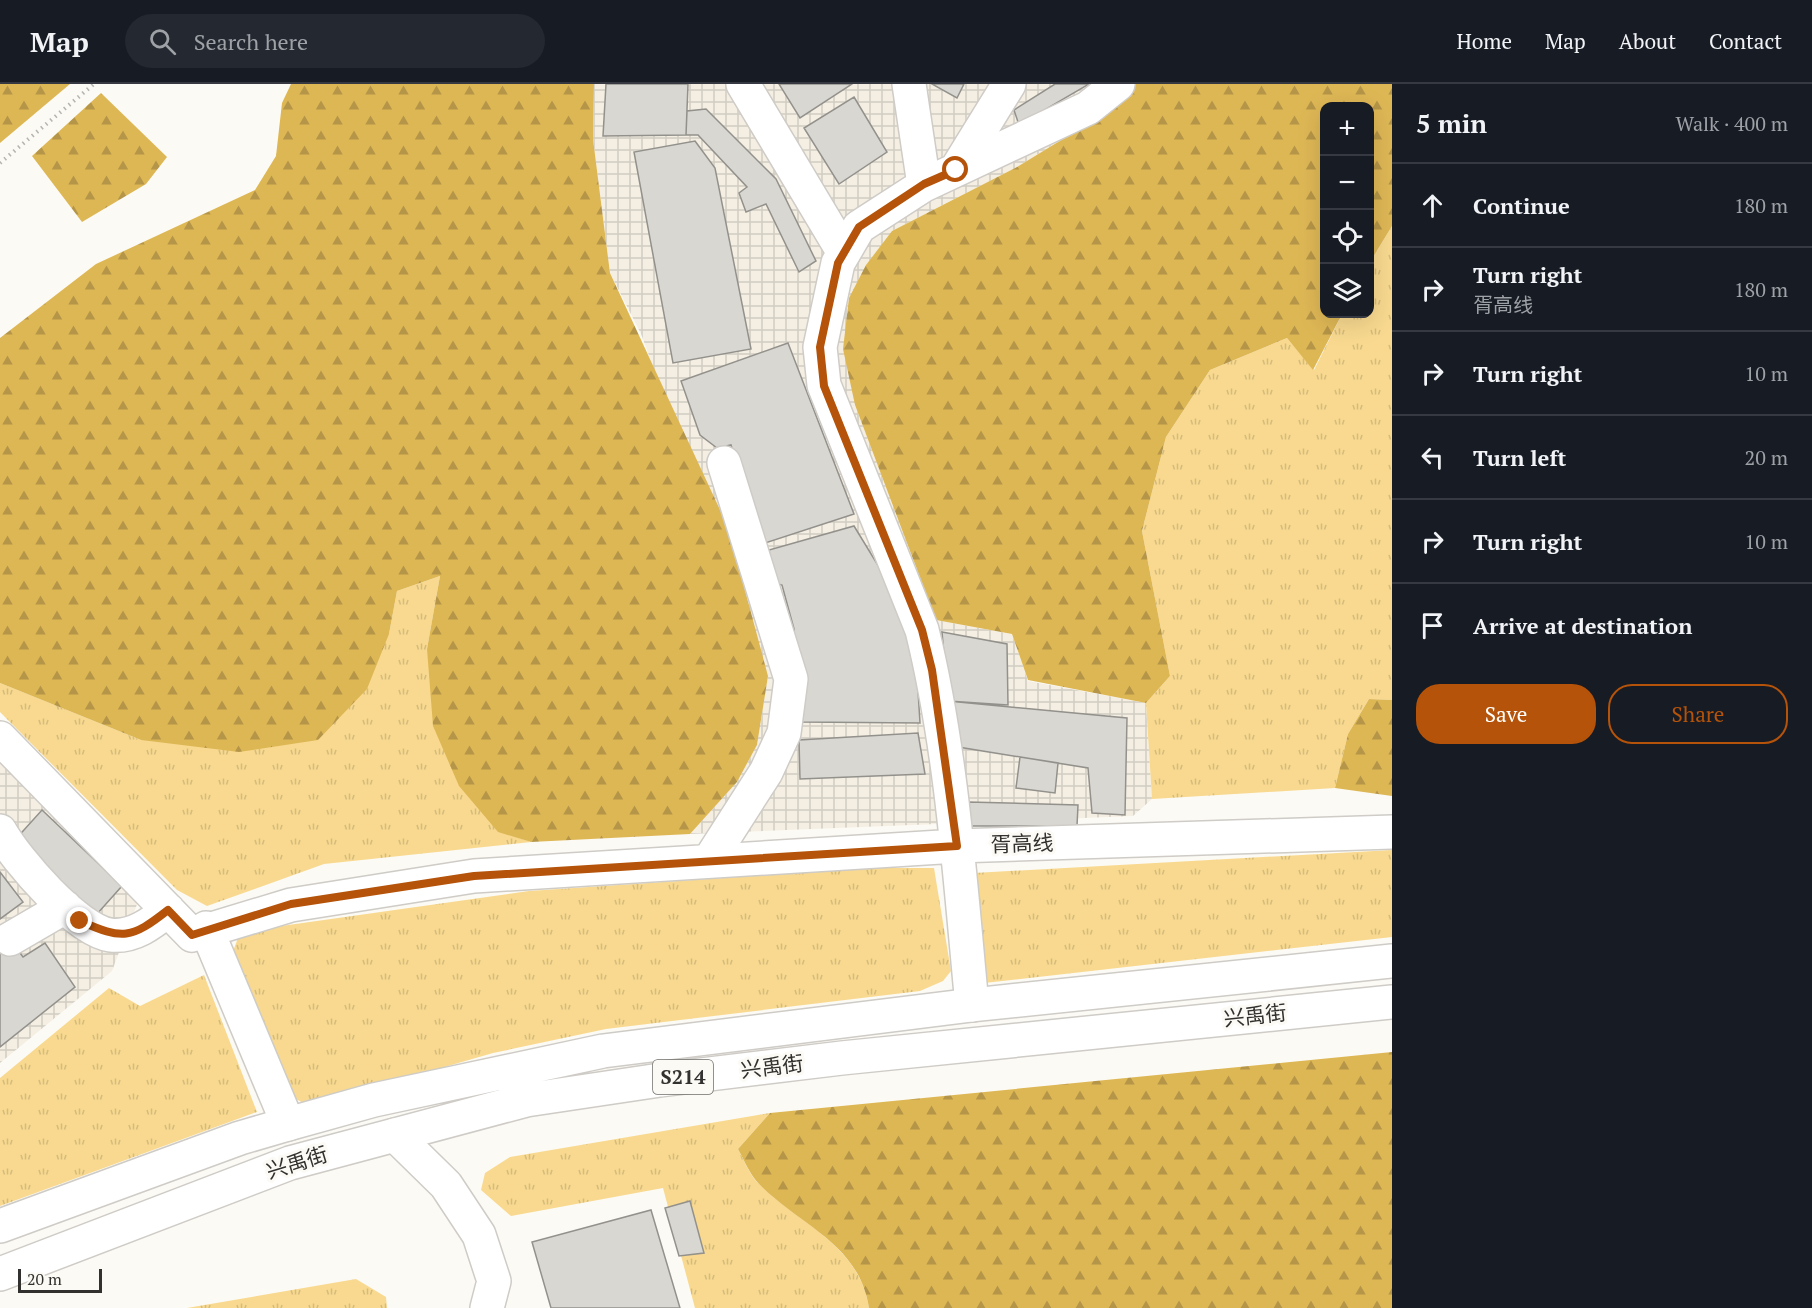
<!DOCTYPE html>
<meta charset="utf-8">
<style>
body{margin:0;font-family:"PT Serif","Noto Sans SC",serif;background:#242831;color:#f1f3f6}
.controls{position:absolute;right:18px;top:18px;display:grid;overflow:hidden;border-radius:12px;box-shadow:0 6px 24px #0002}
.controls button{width:54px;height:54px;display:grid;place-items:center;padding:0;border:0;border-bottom:2px solid #363941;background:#171b24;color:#f1f3f6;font:30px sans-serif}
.scale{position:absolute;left:18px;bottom:15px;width:84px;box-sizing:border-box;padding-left:6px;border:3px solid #32312f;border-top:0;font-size:16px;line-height:21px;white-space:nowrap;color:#32312f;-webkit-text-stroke:4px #fcfaf4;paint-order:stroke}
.stop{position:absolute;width:18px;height:18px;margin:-14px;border:4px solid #b45309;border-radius:50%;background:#fff}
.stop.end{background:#b45309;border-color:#fff;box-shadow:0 2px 6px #0008}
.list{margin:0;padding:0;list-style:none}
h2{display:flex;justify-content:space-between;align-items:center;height:78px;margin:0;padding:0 24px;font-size:26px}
h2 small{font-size:20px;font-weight:400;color:#9ea1a6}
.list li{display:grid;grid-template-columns:39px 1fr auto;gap:18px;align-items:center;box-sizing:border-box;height:84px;padding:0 24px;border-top:2px solid #363941}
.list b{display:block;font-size:22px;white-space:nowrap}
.list p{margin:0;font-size:20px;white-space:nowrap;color:#9ea1a6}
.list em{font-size:20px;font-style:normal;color:#9ea1a6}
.actions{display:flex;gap:12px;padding:18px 24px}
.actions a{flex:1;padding:14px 0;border:2px solid #b45309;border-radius:24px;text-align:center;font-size:21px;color:#b45309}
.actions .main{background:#b45309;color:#fff}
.icon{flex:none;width:33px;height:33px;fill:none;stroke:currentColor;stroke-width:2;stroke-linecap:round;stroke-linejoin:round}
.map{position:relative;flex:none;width:1392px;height:1224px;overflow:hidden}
header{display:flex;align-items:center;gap:36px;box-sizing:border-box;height:84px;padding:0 30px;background:#171b24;border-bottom:2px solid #363941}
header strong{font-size:28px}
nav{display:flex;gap:33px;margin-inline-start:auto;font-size:21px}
.search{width:420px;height:54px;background:#242831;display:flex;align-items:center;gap:15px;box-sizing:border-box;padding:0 21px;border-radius:33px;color:#9ea1a6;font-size:22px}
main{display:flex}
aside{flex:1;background:#171b24}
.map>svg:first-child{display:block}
.industrial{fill:url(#industrial-grid)}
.grass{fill:url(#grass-tufts)}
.forest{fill:url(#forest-firs)}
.building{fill:#d9d7d2;stroke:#93918c;stroke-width:1.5}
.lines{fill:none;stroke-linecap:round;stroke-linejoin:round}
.minor-casing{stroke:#cfccc7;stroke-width:36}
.major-casing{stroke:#cfccc7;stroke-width:36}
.path{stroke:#b6b4b0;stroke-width:4;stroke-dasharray:1.5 4.5;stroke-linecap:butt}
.minor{stroke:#fff;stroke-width:33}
.major{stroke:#fff;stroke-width:33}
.route{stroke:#b45309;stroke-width:8}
.labels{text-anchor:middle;stroke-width:6;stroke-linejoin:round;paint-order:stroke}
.shield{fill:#fcfaf4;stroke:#6f6d6a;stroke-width:1.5}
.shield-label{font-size:20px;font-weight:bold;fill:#32312f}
.street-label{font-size:21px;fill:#32312f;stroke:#fcfaf4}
</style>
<header>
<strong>Map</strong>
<div class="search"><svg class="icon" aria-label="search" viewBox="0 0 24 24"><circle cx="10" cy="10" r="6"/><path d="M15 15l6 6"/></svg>Search here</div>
<nav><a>Home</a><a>Map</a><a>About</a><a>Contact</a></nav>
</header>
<main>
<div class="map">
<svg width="1392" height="1224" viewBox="0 0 1392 1224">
<defs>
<pattern id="industrial-grid" width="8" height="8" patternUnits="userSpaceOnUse" patternTransform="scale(1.5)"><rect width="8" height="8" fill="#f5efe3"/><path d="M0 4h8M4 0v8" fill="none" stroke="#d2cdc3"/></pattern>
<pattern id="grass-tufts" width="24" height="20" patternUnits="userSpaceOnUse" patternTransform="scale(1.5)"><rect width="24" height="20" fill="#f8d98f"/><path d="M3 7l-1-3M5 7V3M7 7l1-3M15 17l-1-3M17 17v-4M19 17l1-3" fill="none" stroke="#d5bb7c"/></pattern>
<pattern id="forest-firs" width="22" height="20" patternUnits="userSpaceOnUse" patternTransform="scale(1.5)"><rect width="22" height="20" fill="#deb755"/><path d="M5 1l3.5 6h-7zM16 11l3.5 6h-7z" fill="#b59547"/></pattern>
</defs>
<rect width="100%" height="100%" fill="#fcfaf4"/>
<path class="industrial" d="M594,0H1136L1112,25L1017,83L892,147L855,321L936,536L1012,550L1028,597L1146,619L1152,715L1133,732L690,750L737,698L757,661L768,592L641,250L610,189L593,55Z
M0,672L139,815L112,887L0,979Z"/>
<path class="grass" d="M1392,142V616L1369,615L1348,650L1335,704L1152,715L1146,619L1170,592L1142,447L1166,353L1210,286L1287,254L1314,286L1342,230H1370V178Z
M440,492L427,565L498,747L531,758L324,780L207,822L177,806L0,628V599L141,656L389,550L397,507Z
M1392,766V853L984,899L974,789Z
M873,784H934L951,887L943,897L920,907L606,945L493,969L309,1022L294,1014L232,870L238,854L260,845L529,807Z
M204,891L257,1028L0,1122V994L109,904L140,922Z
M770,1029L738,1065C744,1076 750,1092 759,1100C800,1141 859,1160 869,1224H695L663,1104L511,1132L481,1106L485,1089L510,1073Z
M356,1195L386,1213L387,1224H187Z"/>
<path class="forest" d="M0,0H70L0,59Z
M291,0H594L593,55L610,189L728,443L768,592L757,661L737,698L690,750L531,758L498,748L459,702L433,642L427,565L440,492L397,507L389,550L367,605L318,656L239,668L141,656L0,599V254L96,180L255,106L276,72L282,19Z
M1136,0H1392V142L1370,178V22H1324V230H1342L1313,286L1287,254L1210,286L1166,353L1142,447L1170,592L1146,619L1028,596L1012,550L936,536L855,321L843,265L849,214L866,181L892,147L1017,83L1112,25Z
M101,9L167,73L146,100L82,138L32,72Z
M1369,615L1392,616V712L1335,704L1348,650Z
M1392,968V1224H869C859,1159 800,1142 759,1100C750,1091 744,1076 738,1065L770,1029Z"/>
<path class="building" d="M606,0H688L686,51L603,52Z
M779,0H852L800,34Z
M932,0H964L957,14Z
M1055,0H1089L1019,41L1014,26Z
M854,13L887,68L839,100L804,44Z
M706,25L776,95L816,177L799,188L766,120L746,128L739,109L747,103L698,51H686L687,27Z
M695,57L715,84L751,265L673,279L634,68Z
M788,259L854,430L762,460L731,361L717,364L700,351L681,297Z
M854,442L898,514L915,558L920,639L801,638L794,545L782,501L774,499L769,466Z
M942,548L1007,560L1008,621L948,617Z
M948,617L1127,634L1125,731L1092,729L1088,684L952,662Z
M918,649L925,690L800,695L799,656Z
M1020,673L1058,679L1055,709L1016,704Z
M968,718L1078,721L1077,742H968Z
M42,726L122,802L97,830L14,757Z
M0,788L23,818L0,835Z
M0,842L23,873L45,859L75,903L0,963Z
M690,1117L704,1169L679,1172L665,1124Z
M651,1126L680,1224H551L532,1158Z"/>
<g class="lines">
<g class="minor-casing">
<path id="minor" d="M743,0L844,169
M909,0L924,101
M956,86L1009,0
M0,654L192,851L291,821L474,792L957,762L1392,748
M0,747C16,776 77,846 110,851C133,854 152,839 168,826
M709,777L766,688L784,649L791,595L724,379
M206,844L288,1040
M10,855L65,823
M972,921C960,796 952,668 922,546L824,301L820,263L838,179L859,143L924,101L1088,24L1118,0
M395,1051L446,1101L479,1151L494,1197L487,1224"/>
</g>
<g class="major-casing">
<path id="major" d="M0,1142L240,1054L288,1040L374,1016L603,967L972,921L1392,877
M0,1190L290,1079L526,1016L660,996L842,974L1392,918"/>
</g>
<path class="path" d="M0,79L94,0"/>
<use href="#minor" class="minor"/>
<use href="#major" class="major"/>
</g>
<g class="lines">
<path class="route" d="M80,837C123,856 131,855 168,826L192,851L291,820L474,792L957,762L932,586L922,546L824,302L820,263L838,179L859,143L924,100L956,86"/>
</g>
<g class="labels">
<rect class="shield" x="653" y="976" width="60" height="34" rx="4.5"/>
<g class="shield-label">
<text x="683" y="1000">S214</text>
</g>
<g class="street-label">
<text transform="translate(1022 760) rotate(-2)" y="7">胥高线</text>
<text transform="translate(1255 932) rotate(-6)" y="7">兴禹街</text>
<text transform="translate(772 983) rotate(-7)" y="7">兴禹街</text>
<text transform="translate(297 1079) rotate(-17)" y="7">兴禹街</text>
</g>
</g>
</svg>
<div class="controls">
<button>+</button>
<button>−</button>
<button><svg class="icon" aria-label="locate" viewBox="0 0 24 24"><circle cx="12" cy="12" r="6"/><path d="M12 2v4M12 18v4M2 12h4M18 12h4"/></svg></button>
<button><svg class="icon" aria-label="layers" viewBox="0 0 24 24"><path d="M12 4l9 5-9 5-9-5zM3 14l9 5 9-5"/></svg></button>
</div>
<div class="scale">20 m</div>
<div class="stop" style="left:956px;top:86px"></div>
<div class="stop end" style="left:80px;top:837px"></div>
</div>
<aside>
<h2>5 min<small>Walk · 400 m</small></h2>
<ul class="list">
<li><svg class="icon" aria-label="ahead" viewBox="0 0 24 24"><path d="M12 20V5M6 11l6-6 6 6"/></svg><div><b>Continue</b></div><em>180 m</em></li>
<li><svg class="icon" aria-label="right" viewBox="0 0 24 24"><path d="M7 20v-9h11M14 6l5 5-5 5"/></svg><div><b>Turn right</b><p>胥高线</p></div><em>180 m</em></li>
<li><svg class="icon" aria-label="right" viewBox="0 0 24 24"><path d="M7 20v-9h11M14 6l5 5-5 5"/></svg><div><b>Turn right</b></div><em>10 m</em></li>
<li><svg class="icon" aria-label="left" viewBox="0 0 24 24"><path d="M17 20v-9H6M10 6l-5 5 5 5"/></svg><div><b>Turn left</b></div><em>20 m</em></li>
<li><svg class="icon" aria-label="right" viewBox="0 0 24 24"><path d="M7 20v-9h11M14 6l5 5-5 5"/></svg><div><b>Turn right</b></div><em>10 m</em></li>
<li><svg class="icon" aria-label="arrive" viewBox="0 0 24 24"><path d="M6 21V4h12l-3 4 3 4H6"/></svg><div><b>Arrive at destination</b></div></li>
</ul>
<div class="actions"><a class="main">Save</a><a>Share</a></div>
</aside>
</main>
